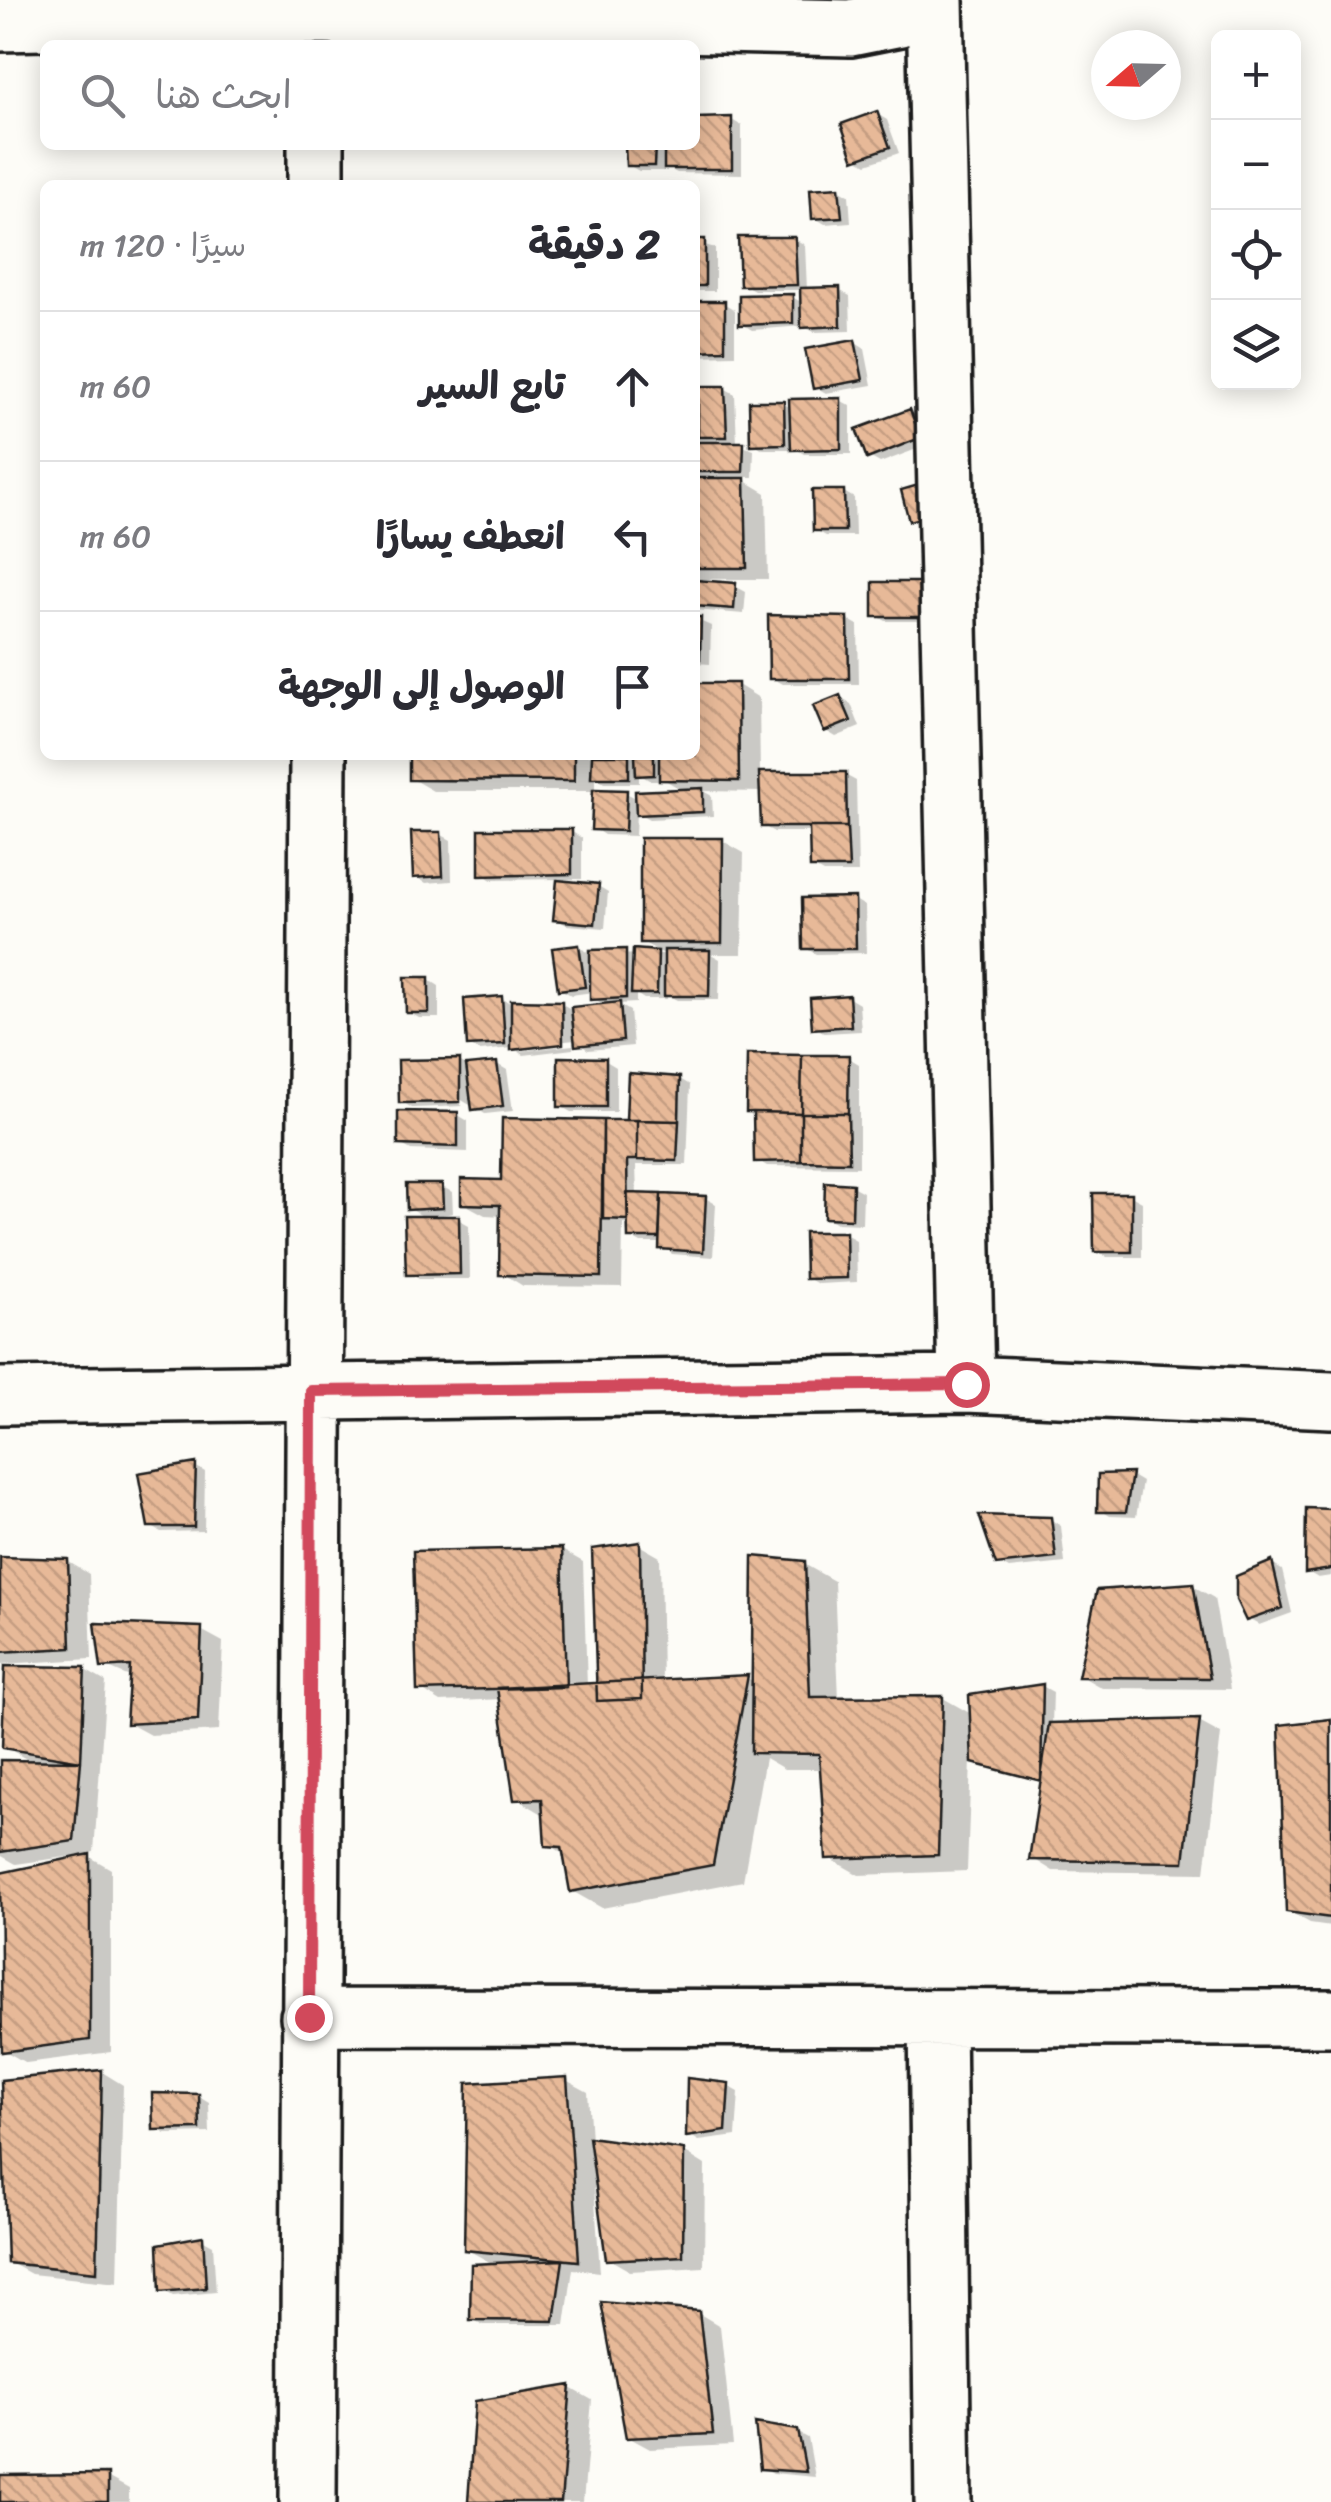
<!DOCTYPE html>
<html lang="ar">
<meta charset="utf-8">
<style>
body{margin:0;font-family:Sriracha,"Playpen Sans Arabic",sans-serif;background:#f7f7f7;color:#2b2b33;direction:rtl}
.controls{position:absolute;right:30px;top:30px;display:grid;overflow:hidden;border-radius:15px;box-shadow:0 5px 25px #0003}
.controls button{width:90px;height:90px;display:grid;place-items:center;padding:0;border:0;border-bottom:2px solid #e1e1e2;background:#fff;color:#2b2b33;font:50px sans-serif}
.compass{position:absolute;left:1091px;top:30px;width:90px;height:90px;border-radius:50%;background:#fff;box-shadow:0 5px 25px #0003;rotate:250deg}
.stop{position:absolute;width:30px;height:30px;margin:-22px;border:8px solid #d1495b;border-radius:50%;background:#fff}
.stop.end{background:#d1495b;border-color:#fff;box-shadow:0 2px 10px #0008}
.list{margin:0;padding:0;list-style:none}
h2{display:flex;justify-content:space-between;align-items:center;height:130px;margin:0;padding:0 40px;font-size:42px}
h2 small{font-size:32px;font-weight:400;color:#7c7c81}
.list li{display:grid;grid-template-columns:65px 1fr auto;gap:30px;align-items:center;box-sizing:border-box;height:150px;padding:0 40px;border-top:2px solid #e1e1e2}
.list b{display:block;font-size:38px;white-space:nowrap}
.list em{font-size:32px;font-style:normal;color:#7c7c81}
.icon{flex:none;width:55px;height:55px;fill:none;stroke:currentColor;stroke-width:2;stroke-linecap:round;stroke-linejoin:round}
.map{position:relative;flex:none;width:1331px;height:2502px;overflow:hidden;direction:ltr}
.search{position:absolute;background:#fff;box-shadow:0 5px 25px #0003;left:40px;top:40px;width:660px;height:110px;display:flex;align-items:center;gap:25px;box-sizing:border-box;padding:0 35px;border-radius:15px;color:#7c7c81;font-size:38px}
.panel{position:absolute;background:#fff;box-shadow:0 5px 25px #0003;left:40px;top:180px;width:660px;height:580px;border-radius:15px;direction:rtl}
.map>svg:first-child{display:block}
.shadow{fill:#0003}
.building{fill:url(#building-back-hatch);stroke:#1c1c1c;stroke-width:2.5}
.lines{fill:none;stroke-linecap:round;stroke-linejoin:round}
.street-casing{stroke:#1c1c1c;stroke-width:62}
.street{stroke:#fdfcf7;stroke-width:55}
.route{stroke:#d1495b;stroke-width:12}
</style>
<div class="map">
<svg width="1331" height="2502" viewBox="0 0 1331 2502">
<defs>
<pattern id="building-back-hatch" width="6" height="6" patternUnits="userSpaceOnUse" patternTransform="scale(2.5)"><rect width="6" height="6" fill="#e7b998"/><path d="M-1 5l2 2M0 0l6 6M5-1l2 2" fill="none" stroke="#c69e82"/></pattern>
</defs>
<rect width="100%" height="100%" fill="#fdfcf7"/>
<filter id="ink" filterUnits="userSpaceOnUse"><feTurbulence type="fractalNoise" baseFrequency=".01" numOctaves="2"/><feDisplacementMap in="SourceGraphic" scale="20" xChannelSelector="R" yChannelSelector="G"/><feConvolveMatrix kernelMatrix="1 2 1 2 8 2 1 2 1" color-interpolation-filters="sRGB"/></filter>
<g filter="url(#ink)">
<path class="shadow" d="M877,114L887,120L899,153L867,164L856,158Z
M732,120L742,126V174L677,173L664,166V171H639L628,165V145H695V121Z
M839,189L849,195L851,222L825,224L815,218Z
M795,239L805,245L807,290H839L850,296L851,331L814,332L803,326L752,330L742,324L792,297L803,303L802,290H754L743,284Z
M695,242L715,248V291H695Z
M695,304H725L735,310V355L695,356Z
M854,342L865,349L872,385L826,393L815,387Z
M724,388L735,394L737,444L754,450L753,477H739L766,493L768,579H701V583L735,586L746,592L744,614L695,610V394L700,397Z
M840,400L851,406V454H804L795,449H763L753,443L783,403L792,409Z
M910,412L920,418L930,444L880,463L869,457Z
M844,492L854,498L855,536H826L815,530Z
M923,584L934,621H886L875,615Z
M695,619L711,626L710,664L695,663Z
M847,619L858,625L859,684H783L772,678Z
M695,671L696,685H738L759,698L760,775H845L856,781L858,873H823L812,867V832H774L763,826L762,792L703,791L712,796L713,816L649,819L636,812L635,836L604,835L593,828L626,793L638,799L684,791L665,780H649L639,774V783H604L595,777V791H433L412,779V755H695Z
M840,698L851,704L860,727L836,737L826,731Z
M572,832L582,838V879H565V883L598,886L608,892L605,928L567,925L556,919L560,879L492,880L481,874Z
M440,834L451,840L452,881L426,883L416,877Z
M723,841L744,853L742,954H711L720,959L719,1000H677L667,995V999H644L636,994V1003L618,1004L630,1011L633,1046L588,1050L575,1040L521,1046V1051L573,1045V1049L524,1055L513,1048L480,1051L469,1045L501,998L514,1005L562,1004L571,1009L606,1006L593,998V992L571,995L560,989L579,947L593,955L664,954L642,942Z
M855,900L865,906L866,953L816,954L805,948Z
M428,979L439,986V1018H419L408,1012Z
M849,998L859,1004L861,1031L825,1033L815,1027Z
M849,1058L859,1064V1167L767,1166L757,1160L756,1114L749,1110Z
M459,1061L470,1067L497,1064L507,1070L513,1111L485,1114L450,1093L448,1097L463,1106L412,1108L402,1102Z
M606,1061L616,1067V1112H571L560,1106Z
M680,1079L690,1085L687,1165H636L637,1196L705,1198L716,1204L713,1257L672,1254L661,1243H641L630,1237V1225L623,1224L622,1287L523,1286L502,1273L503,1216L485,1215L463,1203L504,1182V1120L629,1123Z
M458,1115L468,1121V1152L411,1150L400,1144Z
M441,1186L452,1192L453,1213L426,1218L410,1209Z
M852,1186L863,1192L862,1224L837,1223L827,1217Z
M1131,1196L1142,1202V1257H1107L1096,1251Z
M458,1219L469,1225L470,1279H419L408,1273Z
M845,1234L856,1240L857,1282L818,1284L807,1278Z
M195,1466L205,1472L204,1531L161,1532L150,1526Z
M1100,1476H1132L1142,1482L1136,1517L1110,1516L1100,1510Z
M1331,1512V1576L1318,1578L1308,1572Z
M1050,1519L1061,1526L1065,1563L1009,1569L998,1563Z
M639,1545L660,1557L662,1682L747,1678L754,1682L804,1564L834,1581L839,1699L943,1698L973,1715L1042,1686L1053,1692L1052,1725L1199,1722L1221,1734L1205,1873L1053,1871L1032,1858L1043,1783L971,1760L967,1871L859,1875L829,1858L823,1769H784L765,1758L743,1881L602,1908L572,1891L566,1855L548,1844L546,1816L517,1799L501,1699L441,1702L420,1689L562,1550L583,1562L587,1686H599Z
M0,1560L67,1561L89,1574L92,1659L0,1664Z
M1272,1564L1282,1570L1292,1613L1259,1625L1248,1619Z
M1193,1586L1214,1598L1230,1689L1102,1688L1081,1676Z
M201,1630L223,1642L219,1731L150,1735L128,1723L132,1678L104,1666Z
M85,1670L106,1682L94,1852L85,1854L111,1869V2052L26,2063L5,2051L0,1876L80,1859V1855L16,1864L0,1855V1763H33L4,1746Z
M1331,1722V1926L1310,1923L1288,1911Z
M102,2072L123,2085L118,2283L31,2274L9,2262Z
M566,2080L588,2092L591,2140L684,2152L705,2165L704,2267L630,2271L609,2259L598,2185L594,2186L600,2272L573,2269L565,2325H483L472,2319L495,2265L466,2249Z
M728,2086L739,2092L736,2136L699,2141L689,2135Z
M199,2096L209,2102L210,2133L166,2134L155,2128Z
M202,2239L213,2245L216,2292L173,2296L162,2290Z
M698,2313L720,2326L733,2445L650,2449L628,2437Z
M571,2388L592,2400L583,2502H471L477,2403Z
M797,2432L808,2438L815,2477L773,2473L762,2467Z
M107,2477L129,2489V2502H0V2478Z"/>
<path class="building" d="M877,111L890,147L854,160L841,124Z
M732,117V169H664V145H695V118Z
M625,145H655L654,166H626Z
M839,187L842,217L812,219L810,189Z
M738,237H795L797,285L740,286Z
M695,239H705V286H695Z
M840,287L841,326L801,328L800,288Z
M793,294V323L739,325V295Z
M695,301H725V350L695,351Z
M855,340L863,380L813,389L805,349Z
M698,386H725L727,437H698Z
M841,398V449L791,450L789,399Z
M749,401H784L785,444L750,445Z
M910,409L920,438L867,459L856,429Z
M695,442H744L743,472H695Z
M695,478H745L747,568H695Z
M925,483L934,514L909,521L901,490Z
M812,490H844L845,531H813Z
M695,580L736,583L734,609L695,606Z
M873,582H923L924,617H873Z
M768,615L848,617L849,679H769Z
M695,617H701L700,659H695Z
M695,683H738L739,781L659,780V755H695Z
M840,695L851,721L824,732L813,706Z
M409,755H574V781L409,780Z
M592,755H629V778H591Z
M635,755H654V775L636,776Z
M759,772H846L847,827H761Z
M703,788V812L636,815L635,791Z
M593,789L627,790L625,831L591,830Z
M809,827H847L849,868H810Z
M479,829H572V874L479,876Z
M411,832H441L443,876L413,878Z
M640,838H723L722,943H640Z
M557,880L599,884L595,924L553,920Z
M855,897L856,949H803L802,898Z
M579,945L585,987L558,990L552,948Z
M626,949V998L590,1000V950Z
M633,949L658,951L657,994H631Z
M664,950H710L709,996H664Z
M405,977H429V1013H406Z
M849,995L851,1026L812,1029L810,998Z
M502,996L505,1044L467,1046L464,999Z
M511,1000L562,1001L563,1044L511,1050Z
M620,1002L623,1041L575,1046L571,1007Z
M747,1054L802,1055L801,1113L746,1112Z
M802,1055H849L848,1113H801Z
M558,1057L606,1058V1107H558Z
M460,1059V1102L399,1103L398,1060Z
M497,1062L503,1106L472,1110L466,1065Z
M628,1073L680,1077L679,1121L626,1120Z
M398,1111L458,1112V1147L398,1145Z
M753,1112L801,1113V1161L754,1162Z
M801,1113H848L849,1162L801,1161Z
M502,1118L603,1120L601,1277L499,1275L500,1205L461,1204V1179L501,1180Z
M603,1120H637V1160H627L628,1220L603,1219Z
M637,1120L679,1121L677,1161L637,1160Z
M825,1182L853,1184L852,1219L824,1218Z
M406,1184H442L443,1208L407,1210Z
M627,1193L661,1194L659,1238H628Z
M1093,1193H1132V1252H1094Z
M661,1194L706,1196L703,1252L659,1249Z
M404,1216H459L460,1274L406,1275Z
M804,1232H846L847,1278L805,1279Z
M196,1463L194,1527H148L138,1473Z
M1132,1473L1126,1512H1097L1098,1474Z
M1306,1508L1331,1509V1569L1305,1573Z
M979,1515L1051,1517L1056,1558L996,1565Z
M640,1542L642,1699L597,1701L592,1549Z
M562,1548L566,1687L417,1691L413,1551Z
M753,1556L805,1561L810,1697L943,1696L938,1855L826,1859L819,1754L751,1753Z
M0,1557L68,1559L71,1648L0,1652Z
M1272,1561L1283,1608L1246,1621L1236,1600V1576Z
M1193,1583L1210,1678L1078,1677L1097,1590Z
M95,1623L202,1627L198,1720L126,1724L130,1666L101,1668Z
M5,1666L85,1667L81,1761L2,1748Z
M748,1675L713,1865L570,1892L562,1847L545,1846L542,1799L514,1800L497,1688Z
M1043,1684L1041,1781L972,1763L969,1695Z
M1200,1719L1184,1862L1029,1860L1049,1723Z
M1331,1719V1918L1286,1912L1279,1725Z
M0,1760L81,1761L74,1841L0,1852Z
M90,1854V2040L2,2052L0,1873Z
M102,2070L97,2272L7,2263L1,2080Z
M567,2077L579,2261L464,2250L467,2083Z
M687,2078L729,2083L726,2131L686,2137Z
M152,2093L199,2094L200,2129L153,2130Z
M589,2137L684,2150L683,2256L606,2260Z
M203,2236L206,2288L160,2292L158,2244Z
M563,2260L554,2321L470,2320L471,2264Z
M601,2302L699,2311L713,2434L626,2438Z
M571,2385L561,2502H468L475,2401Z
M755,2423L798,2430L806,2472L760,2469Z
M108,2474V2502H0V2475Z"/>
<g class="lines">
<g class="street-casing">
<path id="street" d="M935,0L966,1384
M0,23L315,16L850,28L900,18L923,0
M316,145V185
M0,1396L966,1384L1331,1400
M309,2017L1331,2018
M937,2018L943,2502
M308,2502L318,755"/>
</g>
<use href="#street" class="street"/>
</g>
</g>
<g class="lines" filter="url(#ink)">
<path class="route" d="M309,2017L311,1391L966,1384"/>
</g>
</svg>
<div class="controls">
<button>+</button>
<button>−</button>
<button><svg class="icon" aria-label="locate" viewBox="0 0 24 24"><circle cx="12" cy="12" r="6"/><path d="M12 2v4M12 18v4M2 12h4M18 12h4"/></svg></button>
<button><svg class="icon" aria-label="layers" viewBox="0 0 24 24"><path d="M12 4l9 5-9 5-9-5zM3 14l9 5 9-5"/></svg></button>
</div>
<svg class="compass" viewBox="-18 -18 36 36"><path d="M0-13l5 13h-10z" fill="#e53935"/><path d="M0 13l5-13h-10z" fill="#7c7c81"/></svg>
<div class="stop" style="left:966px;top:1384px"></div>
<div class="stop end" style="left:309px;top:2017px"></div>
<div class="search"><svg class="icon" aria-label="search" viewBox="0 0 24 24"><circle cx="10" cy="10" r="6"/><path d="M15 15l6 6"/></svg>ابحث هنا</div>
<section class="panel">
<h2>2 دقيقة<small>سيرًا · 120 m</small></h2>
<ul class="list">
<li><svg class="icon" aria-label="ahead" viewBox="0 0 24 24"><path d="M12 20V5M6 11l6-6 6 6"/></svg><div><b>تابع السير</b></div><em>60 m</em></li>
<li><svg class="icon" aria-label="left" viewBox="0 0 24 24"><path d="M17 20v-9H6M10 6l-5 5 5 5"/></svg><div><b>انعطف يسارًا</b></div><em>60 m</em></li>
<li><svg class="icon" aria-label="arrive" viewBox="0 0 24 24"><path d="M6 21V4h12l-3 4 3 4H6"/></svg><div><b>الوصول إلى الوجهة</b></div></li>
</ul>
</section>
</div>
